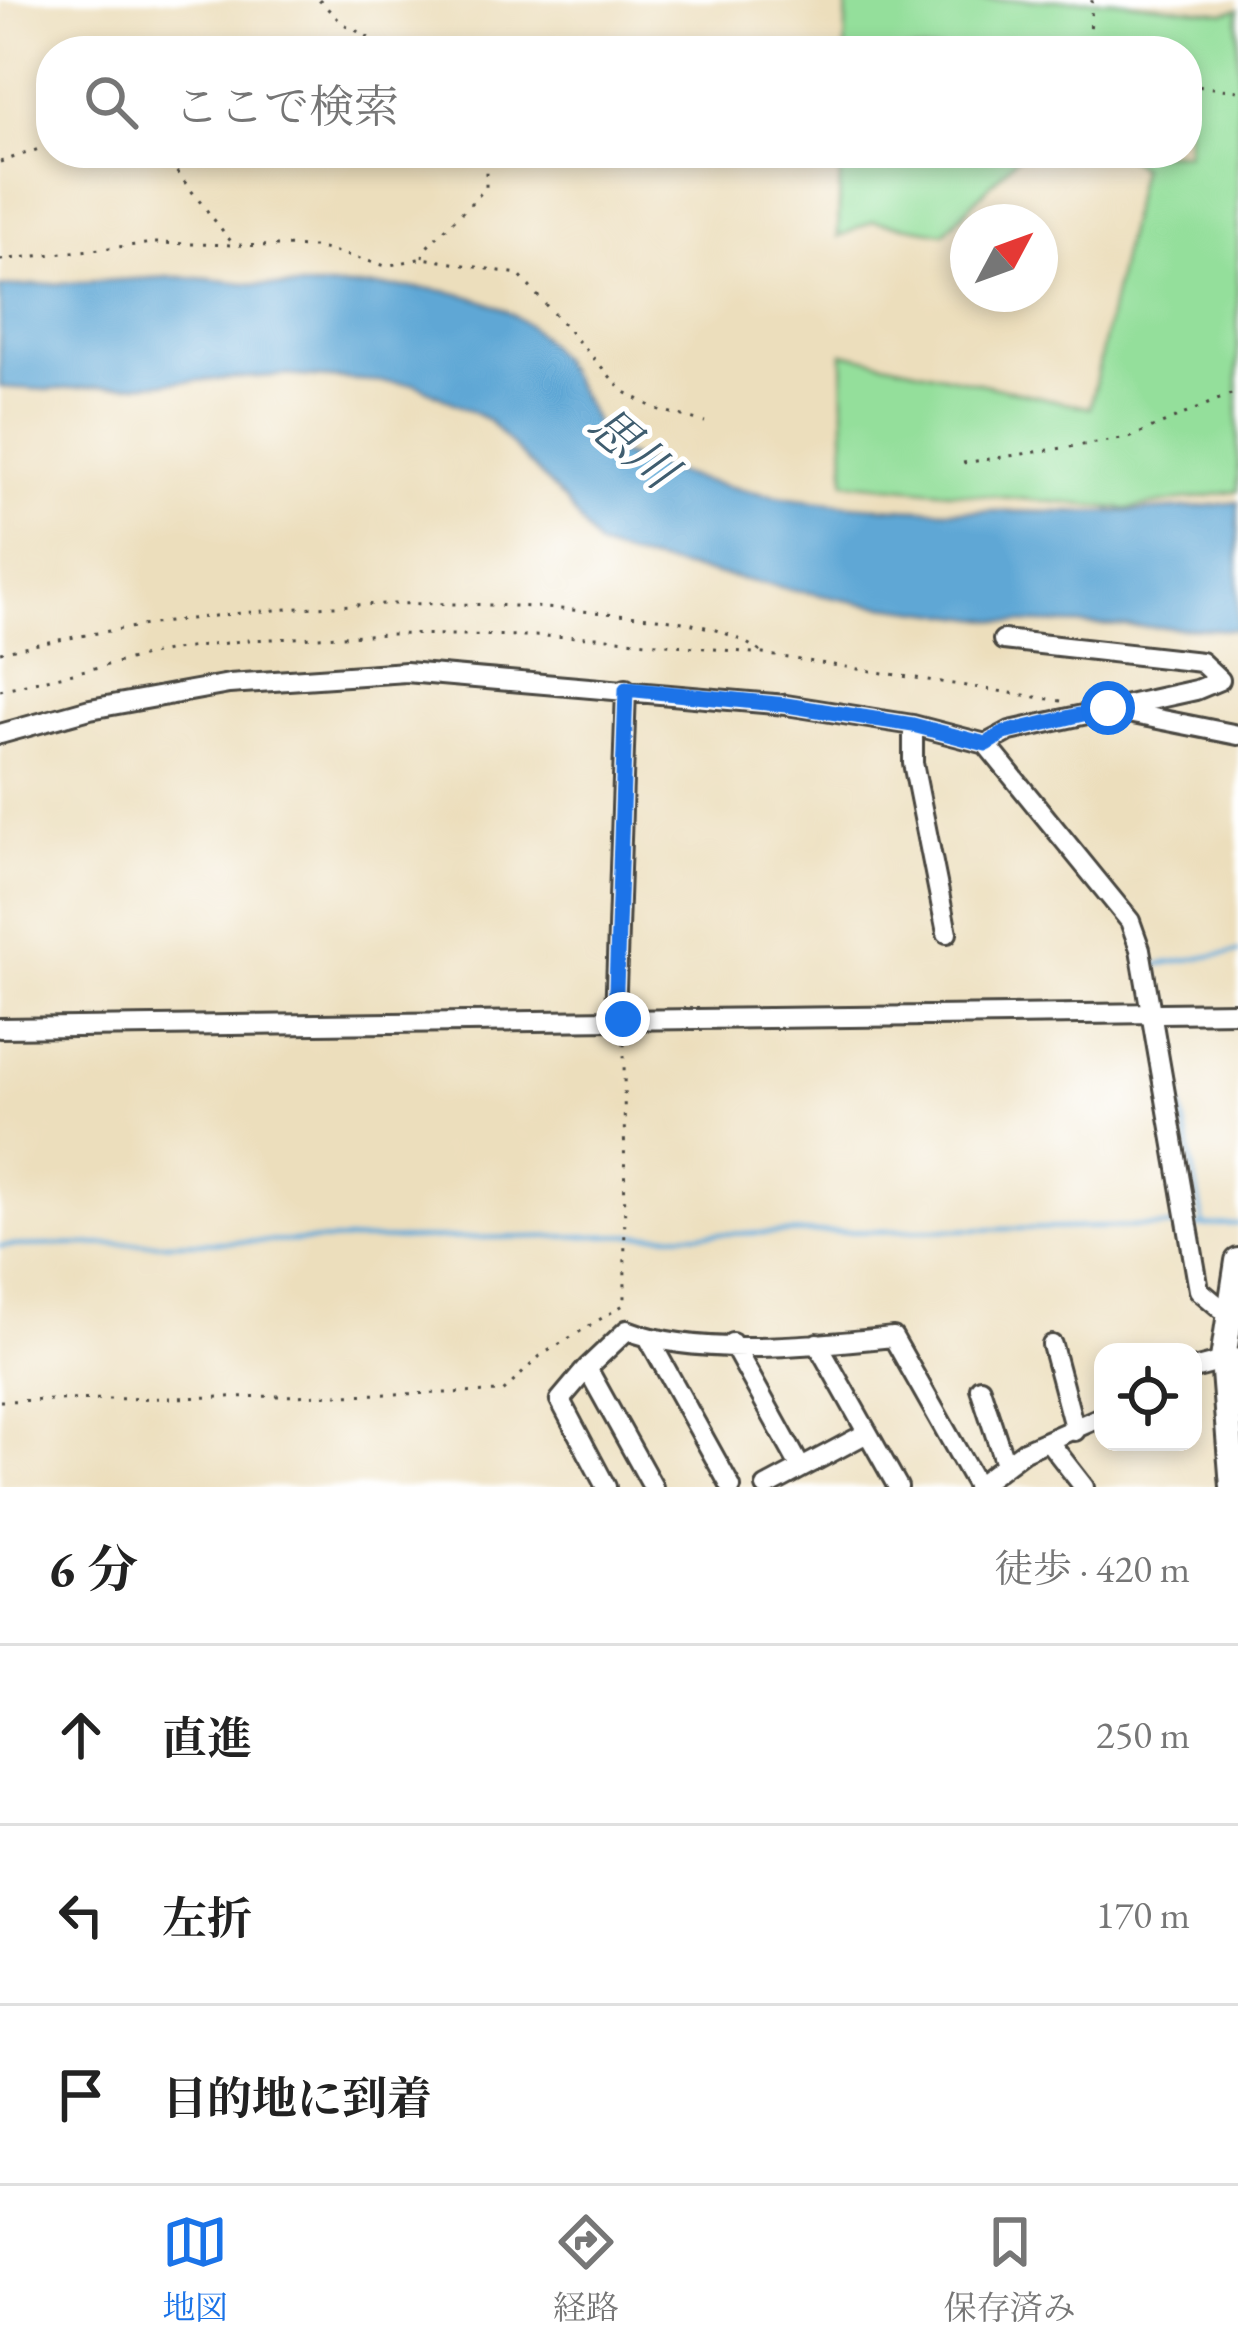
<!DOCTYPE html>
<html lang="ja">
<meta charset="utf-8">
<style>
body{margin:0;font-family:"EB Garamond","Noto Serif JP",serif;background:#f6f6f6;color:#222}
.controls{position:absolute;right:36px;bottom:36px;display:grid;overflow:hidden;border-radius:24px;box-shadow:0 6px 18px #0003}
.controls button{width:108px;height:108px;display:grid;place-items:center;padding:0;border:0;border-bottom:3px solid #e0e0e0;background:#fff;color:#222;font:60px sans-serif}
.compass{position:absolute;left:950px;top:204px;width:108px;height:108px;border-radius:50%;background:#fff;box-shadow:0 6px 18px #0003;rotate:49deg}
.stop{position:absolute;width:36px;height:36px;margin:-27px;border:9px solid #1a73e8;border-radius:50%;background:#fff}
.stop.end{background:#1a73e8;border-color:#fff;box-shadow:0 3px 12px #0008}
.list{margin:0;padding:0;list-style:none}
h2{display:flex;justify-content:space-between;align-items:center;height:156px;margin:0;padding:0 48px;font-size:51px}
h2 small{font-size:39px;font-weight:400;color:#767676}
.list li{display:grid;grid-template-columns:78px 1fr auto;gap:36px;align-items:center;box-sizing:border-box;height:180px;padding:0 48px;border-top:3px solid #e0e0e0}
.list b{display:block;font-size:45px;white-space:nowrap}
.list em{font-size:39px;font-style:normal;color:#767676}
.icon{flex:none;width:66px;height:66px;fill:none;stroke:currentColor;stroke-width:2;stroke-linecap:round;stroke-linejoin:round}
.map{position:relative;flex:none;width:1238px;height:1487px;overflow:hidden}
.search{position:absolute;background:#fff;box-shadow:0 6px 18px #0003;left:36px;right:36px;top:36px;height:132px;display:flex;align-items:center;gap:30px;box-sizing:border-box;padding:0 42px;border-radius:48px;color:#767676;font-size:45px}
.sheet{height:696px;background:#fff}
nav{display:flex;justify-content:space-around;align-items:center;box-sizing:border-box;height:168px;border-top:3px solid #e0e0e0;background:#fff;font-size:33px;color:#767676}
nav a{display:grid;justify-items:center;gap:6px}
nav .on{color:#1a73e8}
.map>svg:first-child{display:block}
.green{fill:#94df9b;stroke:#608563;stroke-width:3}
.water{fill:#5ea7d5;stroke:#446980;stroke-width:3}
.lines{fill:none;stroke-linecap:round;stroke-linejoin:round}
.stream{stroke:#5ea7d5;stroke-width:4.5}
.minor-casing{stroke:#484641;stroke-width:24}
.major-casing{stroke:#484641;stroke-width:30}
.path{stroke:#484641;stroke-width:3;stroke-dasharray:3 9;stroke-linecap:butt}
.minor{stroke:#fff;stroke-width:18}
.major{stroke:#fff;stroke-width:24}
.route{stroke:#1a73e8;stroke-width:15}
.labels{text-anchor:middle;stroke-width:10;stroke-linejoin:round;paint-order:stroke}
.water-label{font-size:48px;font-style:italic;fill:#3f5d6f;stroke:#fff}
</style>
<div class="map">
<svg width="1238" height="1487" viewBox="0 0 1238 1487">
<rect width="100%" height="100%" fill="#fff"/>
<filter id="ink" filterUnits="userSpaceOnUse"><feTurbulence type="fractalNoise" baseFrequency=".00833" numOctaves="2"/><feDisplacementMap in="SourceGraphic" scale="24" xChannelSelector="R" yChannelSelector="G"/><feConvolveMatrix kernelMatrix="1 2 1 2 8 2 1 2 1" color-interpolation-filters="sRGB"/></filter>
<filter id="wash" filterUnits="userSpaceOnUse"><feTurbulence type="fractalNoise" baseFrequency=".004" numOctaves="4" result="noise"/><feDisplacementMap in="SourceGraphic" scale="48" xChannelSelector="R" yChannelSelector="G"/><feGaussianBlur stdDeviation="2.7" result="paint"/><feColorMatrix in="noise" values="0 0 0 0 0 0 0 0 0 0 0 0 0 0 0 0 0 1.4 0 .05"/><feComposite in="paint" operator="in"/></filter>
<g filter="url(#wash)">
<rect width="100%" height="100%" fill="#ecdebc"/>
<path class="green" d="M847,0H1112L1224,13L1238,9V491L1127,509L845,482L843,353L1090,408L1140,168L1122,153H1187V51H845Z
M841,153H1021L944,233L874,221L838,237Z"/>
<path class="water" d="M170,277C210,277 249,285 289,287C366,290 463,273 529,326C565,355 587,409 609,449C741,503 851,508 992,511C1076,513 1155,514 1238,502V630L1008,622L860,603L630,557L598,547L565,501L488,420L415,384L287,375L47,390L0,387V287Z"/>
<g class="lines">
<path class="stream" d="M1162,1008L1154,965L1238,952
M1165,1019L1204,1226
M1196,1226L1238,1224
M0,1246L1184,1226"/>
</g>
</g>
<g filter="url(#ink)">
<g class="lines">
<g class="minor-casing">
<path id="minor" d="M1113,710L1238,735
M913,725V763L947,933
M0,734L90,709L229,684L406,672L786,705L913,725L986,744L1130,921L1140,949L1199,1290L1229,1315
M986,744L1010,731L1196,690L1220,680L1201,662L1003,640
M615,1019L626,689
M0,1028L1238,1012
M649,1339L731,1487
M732,1343L801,1468
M817,1343L898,1487
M1052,1345L1075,1431
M587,1368L560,1400L606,1487
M1193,1369L1235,1358L1238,1368
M980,1388L1005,1464
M1049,1442L1084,1487
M653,1487L587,1368L627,1330C698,1358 817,1345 893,1337L977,1486
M766,1487L867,1433
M976,1487L1024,1451L1103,1416"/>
</g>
<g class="major-casing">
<path id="major" d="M1233,1487L1223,1359L1238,1261"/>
</g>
<path class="path" d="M319,0L342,23L394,51
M1089,51L1092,0
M1187,85L1238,91
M162,153L233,244
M0,162L51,145
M423,257L424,250L486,188V153
M0,260L154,243L316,247L386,266L423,258L518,274L623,391L656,409L705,422
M963,463L1129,438L1238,391
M0,652C200,609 389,592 593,612C647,617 717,619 762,653
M0,690L167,651L248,640L388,634L598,637L763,654L1068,702
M0,1401L503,1392L540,1356L625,1304L624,1037"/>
<use href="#minor" class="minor"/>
<use href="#major" class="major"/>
</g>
</g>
<g class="lines" filter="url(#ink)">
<path class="route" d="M623,1019H615L626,689L786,705L913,725L986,744L1004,733L1108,708"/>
</g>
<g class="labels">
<g class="water-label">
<text transform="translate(633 447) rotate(40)" y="17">思川</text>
</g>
</g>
</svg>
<div class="controls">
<button><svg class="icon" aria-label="locate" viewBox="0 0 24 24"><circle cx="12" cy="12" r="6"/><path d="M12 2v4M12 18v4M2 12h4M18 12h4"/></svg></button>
</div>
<svg class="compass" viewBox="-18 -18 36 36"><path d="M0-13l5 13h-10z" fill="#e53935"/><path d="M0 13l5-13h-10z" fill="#767676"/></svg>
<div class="stop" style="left:1108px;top:708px"></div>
<div class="stop end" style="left:623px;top:1019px"></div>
<div class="search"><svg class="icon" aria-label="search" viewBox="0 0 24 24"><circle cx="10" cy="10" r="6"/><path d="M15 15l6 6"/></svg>ここで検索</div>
</div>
<section class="sheet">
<h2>6 分<small>徒歩 · 420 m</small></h2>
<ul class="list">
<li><svg class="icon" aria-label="ahead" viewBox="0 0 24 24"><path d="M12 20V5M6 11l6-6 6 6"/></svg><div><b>直進</b></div><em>250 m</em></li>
<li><svg class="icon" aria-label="left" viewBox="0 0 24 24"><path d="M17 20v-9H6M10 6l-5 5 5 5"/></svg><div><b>左折</b></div><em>170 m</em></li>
<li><svg class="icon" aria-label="arrive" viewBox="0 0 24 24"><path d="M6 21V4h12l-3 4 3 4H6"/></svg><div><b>目的地に到着</b></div></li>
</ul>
</section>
<nav>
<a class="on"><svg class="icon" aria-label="map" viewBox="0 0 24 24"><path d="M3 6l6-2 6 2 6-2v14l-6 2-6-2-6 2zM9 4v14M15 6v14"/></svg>地図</a>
<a><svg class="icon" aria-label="directions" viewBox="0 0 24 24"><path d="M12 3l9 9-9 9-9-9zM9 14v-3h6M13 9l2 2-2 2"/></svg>経路</a>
<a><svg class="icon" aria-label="saved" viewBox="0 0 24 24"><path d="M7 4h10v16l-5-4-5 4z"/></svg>保存済み</a>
</nav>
